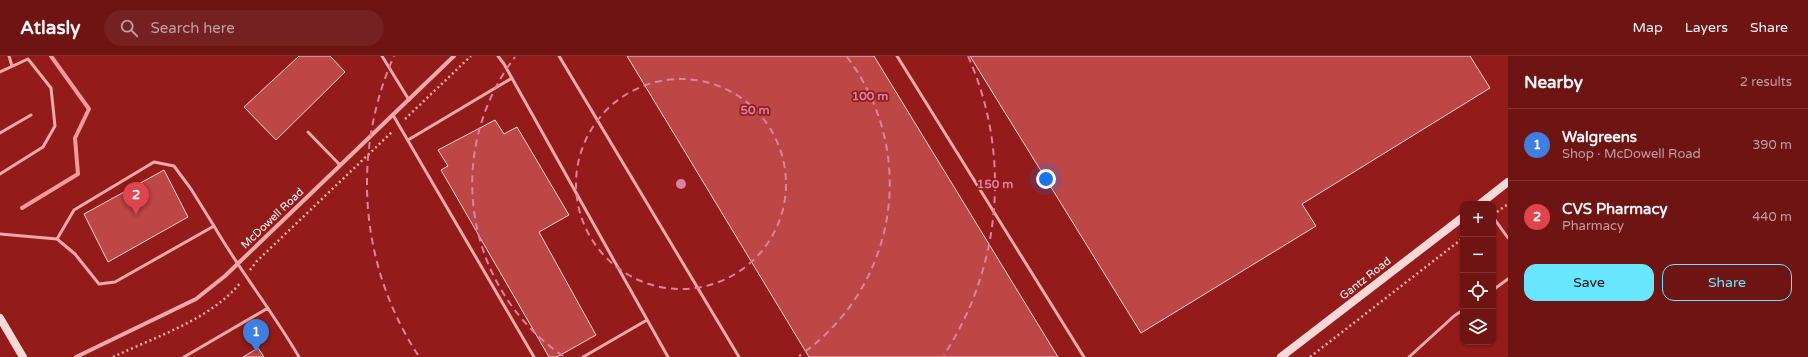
<!DOCTYPE html>
<meta charset="utf-8">
<style>
body{margin:0;font-family:"Varela Round",sans-serif;background:#762121;color:#f1f3f6}
.controls{position:absolute;right:12px;bottom:12px;display:grid;overflow:hidden;border-radius:8px;box-shadow:0 1px 3px #0004}
.controls button{width:36px;height:36px;display:grid;place-items:center;padding:0;border:0;border-bottom:1px solid #803333;background:#6e1413;color:#f1f3f6;font:20px sans-serif}
.you{position:absolute;left:1046px;top:123px;width:14px;height:14px;margin:-10px;border:3px solid #fff;border-radius:50%;background:#1a73e8;box-shadow:0 0 0 6px #1a73e833}
.badge{display:grid;place-items:center;width:26px;height:26px;border-radius:50%;background:#68e6ff;color:#fff;font-size:13px;font-weight:700}
.pin{position:absolute;translate:-50% -33px;filter:drop-shadow(0 1px 2px #0008)}
.pin::after{content:'';position:absolute;top:21px;width:14px;height:12px;background:inherit;clip-path:polygon(0 0,100% 0,50% 100%)}
.list{margin:0;padding:0;list-style:none}
h2{display:flex;justify-content:space-between;align-items:center;height:52px;margin:0;padding:0 16px;font-size:17px}
h2 small{font-size:13px;font-weight:400;color:#bf9ea0}
.list li{display:grid;grid-template-columns:26px 1fr auto;gap:12px;align-items:center;box-sizing:border-box;height:72px;padding:0 16px;border-top:1px solid #803333}
.list b{display:block;font-size:15px;white-space:nowrap}
.list p{margin:0;font-size:13px;white-space:nowrap;color:#bf9ea0}
.list em{font-size:13px;font-style:normal;color:#bf9ea0}
.actions{display:flex;gap:8px;padding:12px 16px}
.actions a{flex:1;padding:9px 0;border:1px solid #68e6ff;border-radius:12px;text-align:center;font-size:14px;color:#68e6ff}
.actions .main{background:#68e6ff;color:#111}
.icon{flex:none;width:22px;height:22px;fill:none;stroke:currentColor;stroke-width:2;stroke-linecap:round;stroke-linejoin:round}
.map{position:relative;flex:none;width:1508px;height:301px;overflow:hidden}
header{display:flex;align-items:center;gap:24px;box-sizing:border-box;height:56px;padding:0 20px;background:#6e1413;border-bottom:1px solid #803333}
header strong{font-size:19px}
nav{display:flex;gap:22px;margin-inline-start:auto;font-size:14px}
.search{width:280px;height:36px;background:#762121;display:flex;align-items:center;gap:10px;box-sizing:border-box;padding:0 14px;border-radius:22px;color:#bf9ea0;font-size:15px}
main{display:flex}
aside{flex:1;background:#6e1413}
.map>svg:first-child{display:block}
.lines{fill:none;stroke-linecap:round;stroke-linejoin:round}
.stream{stroke:#f29b9c;stroke-width:4}
.building{fill:#bc4745;stroke:#fbd0cf}
.path{stroke:#f0a9a9;stroke-width:2.5;stroke-dasharray:2 3;stroke-linecap:butt}
.service{stroke:#f0a9a9;stroke-width:3}
.minor{stroke:#f0a9a9;stroke-width:4}
.secondary{stroke:#fbd7d7;stroke-width:8}
.ring{fill:none;stroke:#dd80a5;stroke-width:2;stroke-dasharray:7 5}
.labels{text-anchor:middle;stroke-width:3.5;stroke-linejoin:round;paint-order:stroke}
.street-label{font-size:11px;fill:#fff;stroke:#931b19}
.centre{fill:#dd80a5;stroke:#931b19;stroke-width:2}
.ring-label{font-size:12px;text-anchor:middle;font-weight:bold;fill:#dd80a5;stroke:#931b19;stroke-width:3.5;stroke-linejoin:round;paint-order:stroke}
</style>
<header>
<strong>Atlasly</strong>
<div class="search"><svg class="icon" aria-label="search" viewBox="0 0 24 24"><circle cx="10" cy="10" r="6"/><path d="M15 15l6 6"/></svg>Search here</div>
<nav><a>Map</a><a>Layers</a><a>Share</a></nav>
</header>
<main>
<div class="map">
<svg width="1508" height="301" viewBox="0 0 1508 301">
<rect width="100%" height="100%" fill="#931b19"/>
<g class="lines">
<path class="stream" d="M22,152L78,118L75,82L89,53L51,0"/>
</g>
<path class="building" d="M299,0H330L345,16L276,84L244,51Z
M627,0H874L1058,301H809Z
M970,0H1470L1490,32L1302,148L1316,170L1141,277Z
M495,64L504,78L517,71L569,159L539,176L596,279L557,301H549L441,114L448,110L438,94Z
M164,114L188,161L108,206L84,158Z
M258,292L264,301H243Z"/>
<g class="lines">
<path class="path" d="M405,63L471,0
M1497,156L1508,148
M250,214L257,205L393,75
M113,301C157,280 210,264 241,226
M1310,301L1463,182"/>
<path class="service" d="M9,0L12,10
M382,0L409,44
M498,0L504,8L668,301
M559,0L739,301
M897,0L1084,301
M0,16L28,3L51,32L55,70L43,91L0,118
M393,59L534,301
M308,76L340,109
M0,77L31,59
M408,84L512,22
M1493,161L1508,182
M0,178L57,183L75,198L99,228L115,226L214,170C240,215 273,256 299,301
M57,183L74,154L154,106L174,110L191,133L214,170
M1493,234L1508,223
M184,301L268,252
M583,301L647,264
M1409,301L1454,260L1463,254"/>
<path class="minor" d="M76,301L196,243L225,220L454,0"/>
<path class="secondary" d="M1480,148L1508,126
M0,262L23,301
M1281,301L1463,161"/>
</g>
<g class="ring">
<circle cx="681" cy="128" r="105"/>
<path d="M563 300A209 209 0 0 1 515 1M847 1A209 209 0 0 1 799 300"/>
<path d="M418 299A314 314 0 0 1 394 0M968 0A314 314 0 0 1 944 299"/>
</g>
<g class="labels">
<g class="street-label">
<text transform="translate(272 162) rotate(-44)" y="4">McDowell Road</text>
<text transform="translate(1365 222) rotate(-38)" y="4">Gantz Road</text>
</g>
</g>
<circle cx="681" cy="128" r="6" class="centre"/>
<g class="ring-label">
<text x="870" y="44">100 m</text>
<text x="755" y="58">50 m</text>
<text x="995" y="132">150 m</text>
</g>
</svg>
<div class="controls">
<button>+</button>
<button>−</button>
<button><svg class="icon" aria-label="locate" viewBox="0 0 24 24"><circle cx="12" cy="12" r="6"/><path d="M12 2v4M12 18v4M2 12h4M18 12h4"/></svg></button>
<button><svg class="icon" aria-label="layers" viewBox="0 0 24 24"><path d="M12 4l9 5-9 5-9-5zM3 14l9 5 9-5"/></svg></button>
</div>
<div class="you"></div>
<div class="pin badge" style="left:256px;top:296px;background:#3f7fe0">1</div>
<div class="pin badge" style="left:136px;top:159px;background:#e0444e">2</div>
</div>
<aside>
<h2>Nearby<small>2 results</small></h2>
<ul class="list">
<li><span class="badge" style="background:#3f7fe0">1</span><div><b>Walgreens</b><p>Shop · McDowell Road</p></div><em>390 m</em></li>
<li><span class="badge" style="background:#e0444e">2</span><div><b>CVS Pharmacy</b><p>Pharmacy</p></div><em>440 m</em></li>
</ul>
<div class="actions"><a class="main">Save</a><a>Share</a></div>
</aside>
</main>
